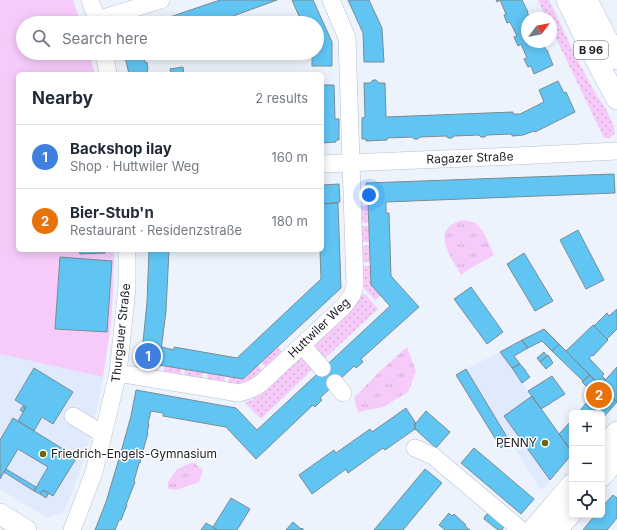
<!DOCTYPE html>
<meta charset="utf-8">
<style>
body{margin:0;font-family:Inter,sans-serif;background:#f6f6f7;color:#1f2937}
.controls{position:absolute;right:12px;bottom:12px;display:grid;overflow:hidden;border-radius:6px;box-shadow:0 2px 10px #0003}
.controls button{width:36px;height:36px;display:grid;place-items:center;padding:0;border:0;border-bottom:1px solid #e0e1e3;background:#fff;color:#1f2937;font:20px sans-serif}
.compass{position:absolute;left:521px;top:12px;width:36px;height:36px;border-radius:50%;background:#fff;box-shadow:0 2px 10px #0003;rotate:58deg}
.you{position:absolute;left:369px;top:195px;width:14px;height:14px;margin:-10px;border:3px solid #fff;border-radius:50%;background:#1a73e8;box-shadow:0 0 0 6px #1a73e833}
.badge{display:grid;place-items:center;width:26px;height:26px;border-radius:50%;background:#d93025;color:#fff;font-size:13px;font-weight:700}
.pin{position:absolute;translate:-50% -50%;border:2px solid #fff;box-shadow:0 1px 4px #0006}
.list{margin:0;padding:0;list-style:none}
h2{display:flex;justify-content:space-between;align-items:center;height:52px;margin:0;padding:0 16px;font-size:17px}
h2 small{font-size:13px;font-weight:400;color:#747a83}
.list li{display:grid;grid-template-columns:26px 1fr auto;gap:12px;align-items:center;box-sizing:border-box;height:64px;padding:0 16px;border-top:1px solid #e0e1e3}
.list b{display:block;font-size:15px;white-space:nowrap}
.list p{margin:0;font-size:13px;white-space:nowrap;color:#747a83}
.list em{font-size:13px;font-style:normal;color:#747a83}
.icon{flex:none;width:22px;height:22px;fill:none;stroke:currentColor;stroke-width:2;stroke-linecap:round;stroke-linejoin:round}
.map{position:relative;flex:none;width:617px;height:530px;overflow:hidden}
.search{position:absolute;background:#fff;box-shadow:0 2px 10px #0003;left:16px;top:16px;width:308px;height:44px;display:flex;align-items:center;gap:10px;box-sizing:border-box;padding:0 14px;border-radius:22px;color:#747a83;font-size:15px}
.panel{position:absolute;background:#fff;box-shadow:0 2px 10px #0003;left:16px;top:72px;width:308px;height:180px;border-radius:6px}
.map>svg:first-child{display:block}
.built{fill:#e0eafd}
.grass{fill:url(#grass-dots)}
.park{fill:url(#park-tufts)}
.garden{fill:#f6cbfa}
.building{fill:#61c5f3;stroke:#7a8b94}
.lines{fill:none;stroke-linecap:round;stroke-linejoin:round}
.minor-casing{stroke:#b8c0d0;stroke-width:18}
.major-casing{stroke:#b8c0d0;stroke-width:22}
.minor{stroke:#fff;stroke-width:17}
.major{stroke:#fff;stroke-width:21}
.poi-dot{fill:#6c6700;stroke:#fff;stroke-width:1.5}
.labels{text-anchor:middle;stroke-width:3;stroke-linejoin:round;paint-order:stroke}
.shield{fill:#fff;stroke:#5f6266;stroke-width:1}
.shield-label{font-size:11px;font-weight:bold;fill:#1b1e24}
.street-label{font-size:12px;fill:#1b1e24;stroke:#fff}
.poi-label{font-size:12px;fill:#1b1e24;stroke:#fff;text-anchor:end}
</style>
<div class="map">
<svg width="617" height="530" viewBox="0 0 617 530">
<defs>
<pattern id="grass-dots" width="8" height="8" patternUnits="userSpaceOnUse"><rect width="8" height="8" fill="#f6cbfa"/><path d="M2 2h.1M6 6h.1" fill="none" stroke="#d2aed6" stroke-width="1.8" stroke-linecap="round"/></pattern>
<pattern id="park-tufts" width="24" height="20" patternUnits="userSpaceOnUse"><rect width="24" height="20" fill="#f6cbfa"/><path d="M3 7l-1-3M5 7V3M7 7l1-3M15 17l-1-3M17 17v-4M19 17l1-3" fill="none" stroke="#d2aed6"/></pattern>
</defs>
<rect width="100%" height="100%" fill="#edf3fc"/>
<path class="built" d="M500,352L572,452V454L541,491L466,369Z
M0,354L103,377L92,432L78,477L64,512L47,518L0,489Z"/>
<path class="grass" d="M538,0H549C563,30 577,60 593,89C601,103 613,117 615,133L610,138H604L551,28V18H546Z
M361,206H368L369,222L362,223Z
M362,226H369V242H362Z
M369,245L370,262H363V246Z
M363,266H370L371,285L381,295L375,300L363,287Z
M362,294L366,295L378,309L321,362L309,348L356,303Z
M278,347L282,352L265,367L261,362Z
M303,352L316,366L261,419L244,402L252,400Z
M258,365L262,370L247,384L228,385L229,377L243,379Z
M164,366L182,369L180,376L163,373Z
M185,369L203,372L202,380L184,376Z
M208,373L225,376L224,384L206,381Z"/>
<path class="park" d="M462,220C467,221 471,221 475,223C483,228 490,246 494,255L473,267L461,275C451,257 429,230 462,220Z
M407,347L416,371L408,392L383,407L358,412L354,398L379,372Z
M193,462L203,470L199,482L176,490L168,489V482L177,469Z"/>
<path class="garden" d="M0,0H73L81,23H23V53H89L95,74H18V250H114L113,293L111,324L103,377L0,354Z"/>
<path class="building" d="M220,0H277L214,23H162L161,20Z
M292,0H313L332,42V66H312V53H317V23H302Z
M348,0H369L382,28L384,62H364L363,33Z
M496,0H522L528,12H527L530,18H527V42H542L546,50H547L553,65L534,74L531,66L528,67L524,59L527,58L521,44L518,46L514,37L517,36L510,22L507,23L504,15L506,14L500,0L497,2Z
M124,53H143L145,63L147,62L148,69H147L148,74H129Z
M183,67L184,74H171L170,69Z
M373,80H376L379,83H385L386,117L513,112V114H520L544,102L539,90L558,81L564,93L566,92L575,112L535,132L534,131L523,135L512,136V134L487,135L485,137H481L479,135L454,136L452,138H448L446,136L420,137L418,139H414L412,137L387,138V140L366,141V139H362V118L365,117L364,83H370Z
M322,85H334L335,119H339V140H336V142L322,143Z
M614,174L615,193L386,202V213H389L391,276L419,307L361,359L363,362L356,368L354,366L320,398L322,400L315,407L313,405L256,459L226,427L163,416V413L151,411L148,423L149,424L147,433H148L141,458L140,463H139L134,481L135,482L126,505H127L121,520H119L115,530H95L106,502L121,452L131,416L136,390L236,408L257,430L390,306L371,285L368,202H367L366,183Z
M339,184L340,202L322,204V185Z
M338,203L341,288L243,379L159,365L162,347L174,350V347L237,358L321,279L320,250H322V204Z
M578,230L604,280L586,289L560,240Z
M79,250H105V253L80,254Z
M149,250H169L166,311L159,366L141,362L147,302Z
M524,253L553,301L535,311L507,264Z
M60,257L112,261L107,332L55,329Z
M471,287L503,332L487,344L454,299Z
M617,309V329L607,339L594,326L607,313L609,316Z
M593,325L608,340L593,356L592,355L589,358L604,374L602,376L606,380L600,386L566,351Z
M544,329L559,344L552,351L542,341L528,348L522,340Z
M522,340L528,348L514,356L520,364L512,368L500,352Z
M559,344L590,375L583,381L552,351Z
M544,352L547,356L540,362L537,358Z
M548,355L553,363L546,369L540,362Z
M520,364L526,371V372L530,377L522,383L512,368Z
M617,367V402L600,386Z
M34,368L73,392L53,424L42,417L34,431L18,421L26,407L15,400Z
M466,369L510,442L501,448L456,375Z
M590,375L600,386L596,391L595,390L591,391L582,382Z
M552,376L565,394L541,409L528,391Z
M600,386L617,402L602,419V413H578Z
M532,396L572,452V454L550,480L504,416Z
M23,406L26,407L23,412L20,410Z
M406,408L415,422V429L385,450L383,448L348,473L346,469L312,494L299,475L334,450L336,453L370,429L372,432Z
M426,411L450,432L436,448L415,429V422L416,423Z
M13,418L76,457L74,462L53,496L43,490L40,494L34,491L48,467L18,449L0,479V440Z
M572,420V452L559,434Z
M474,448L534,499L521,514L461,463Z
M6,469L36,487L34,491L4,472Z
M425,469L442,483L403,530H374Z
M43,490L49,493L46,498L40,494Z
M613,495L617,498V518L607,530H583L595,515H602V507Z
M231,498L250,509L237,530H217L213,527Z
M449,513L452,516L454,514L466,525L465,526L470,530H445L439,525Z
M487,514H489L504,526L502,530H498L484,519L485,516Z
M293,522L301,529L302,528L304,530H286Z
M206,523L213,527L217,530H201Z"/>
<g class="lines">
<g class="minor-casing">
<path id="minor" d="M90,0L98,23
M97,20L161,0
M104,53L108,74
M322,164L516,156L617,151
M302,345L322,368
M118,373L239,393C247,391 253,389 260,384L344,306L352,295L355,285L347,38L331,0
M335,383L343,393
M73,416L103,434
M415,448L433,456L521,530
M72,530L94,472L118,373L127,288V250"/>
</g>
<g class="major-casing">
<path id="major" d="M567,0L596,60L617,99
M587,0L617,59
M602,449L617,432
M602,476L617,458
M0,514L26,530
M533,530L572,484
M557,530L572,512"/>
</g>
<use href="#minor" class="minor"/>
<use href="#major" class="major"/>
</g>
<g class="poi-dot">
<circle cx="545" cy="443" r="4"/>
<circle cx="43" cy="454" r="4"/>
</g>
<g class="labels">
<rect class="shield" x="574" y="41" width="34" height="18" rx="3"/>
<g class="shield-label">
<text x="591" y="54">B 96</text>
</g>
<g class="street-label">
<text transform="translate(470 158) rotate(-2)" y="4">Ragazer Straße</text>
<text transform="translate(319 328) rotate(-44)" y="4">Huttwiler Weg</text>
<text transform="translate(121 333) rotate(-84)" y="4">Thurgauer Straße</text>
</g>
<g class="poi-label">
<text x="537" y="447">PENNY</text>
<text x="51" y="458" text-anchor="start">Friedrich-Engels-Gymnasium</text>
</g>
</g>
</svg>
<div class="controls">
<button>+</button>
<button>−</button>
<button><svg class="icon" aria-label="locate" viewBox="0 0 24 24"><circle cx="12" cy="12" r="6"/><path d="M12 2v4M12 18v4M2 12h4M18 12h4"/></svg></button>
</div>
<svg class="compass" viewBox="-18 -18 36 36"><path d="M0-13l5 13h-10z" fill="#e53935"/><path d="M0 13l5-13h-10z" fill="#747a83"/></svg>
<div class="you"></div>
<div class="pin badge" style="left:148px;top:356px;background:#3f7fe0">1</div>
<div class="pin badge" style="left:599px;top:395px;background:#e8710a">2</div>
<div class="search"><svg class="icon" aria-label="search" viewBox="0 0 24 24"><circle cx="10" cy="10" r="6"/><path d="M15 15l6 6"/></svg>Search here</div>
<section class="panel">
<h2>Nearby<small>2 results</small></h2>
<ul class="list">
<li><span class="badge" style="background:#3f7fe0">1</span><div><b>Backshop ilay</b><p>Shop · Huttwiler Weg</p></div><em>160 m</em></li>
<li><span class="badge" style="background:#e8710a">2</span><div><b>Bier-Stub'n</b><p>Restaurant · Residenzstraße</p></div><em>180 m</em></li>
</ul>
</section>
</div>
